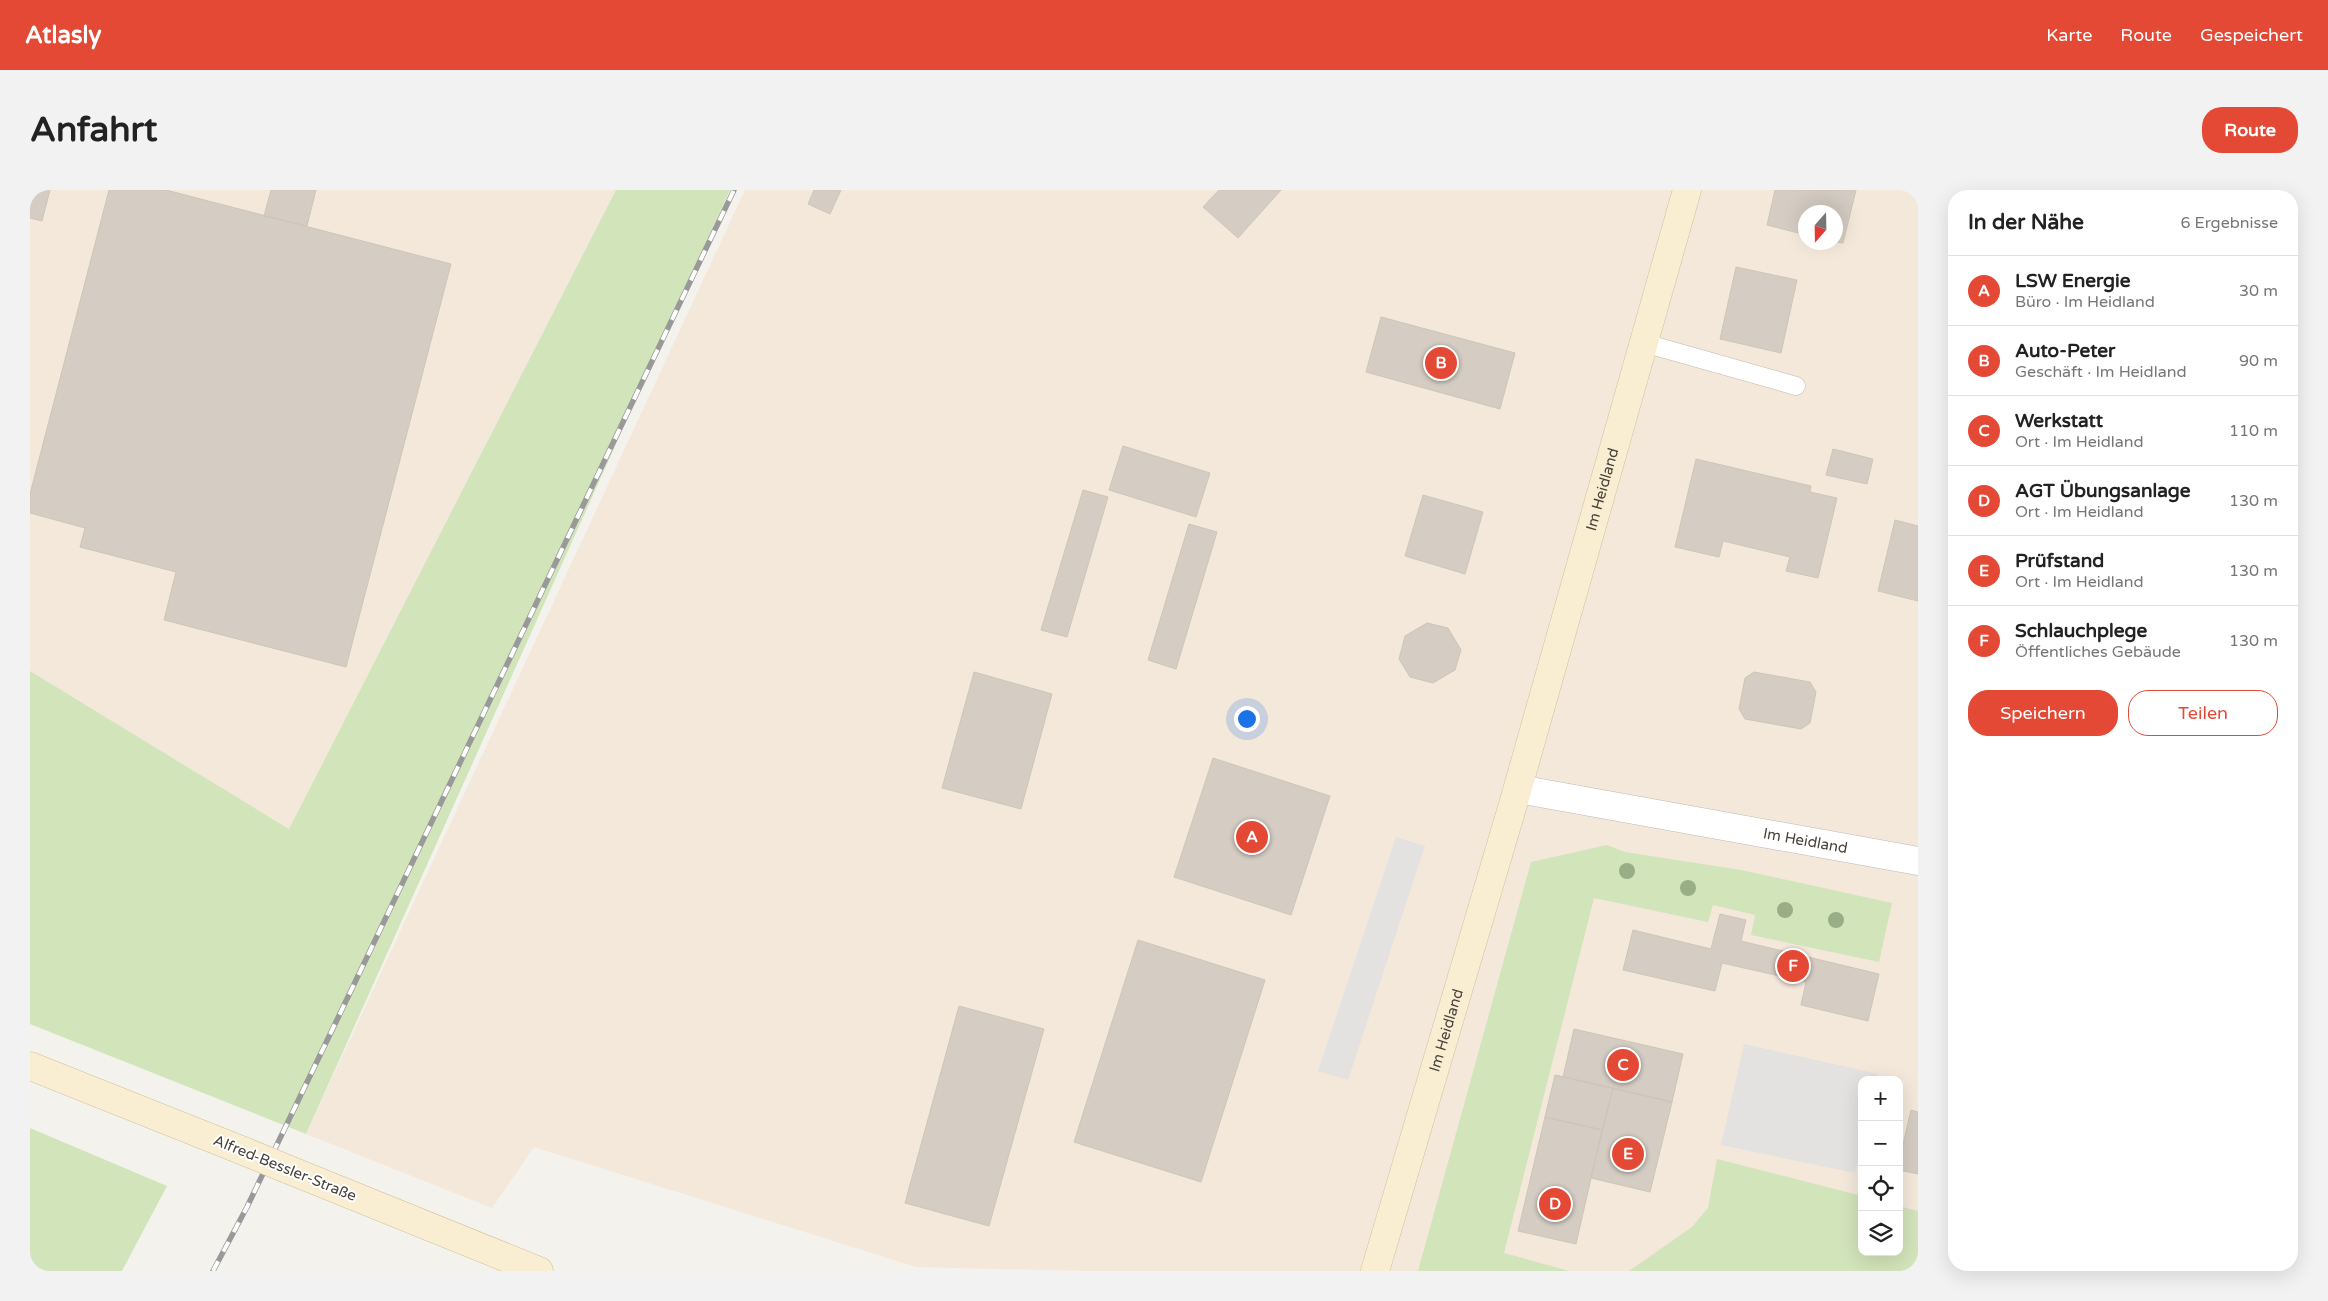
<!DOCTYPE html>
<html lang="de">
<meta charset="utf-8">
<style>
body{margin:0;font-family:"Varela Round",sans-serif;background:#f2f2f2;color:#222}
.controls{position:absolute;right:15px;bottom:15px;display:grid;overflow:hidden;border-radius:10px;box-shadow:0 5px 20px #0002}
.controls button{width:45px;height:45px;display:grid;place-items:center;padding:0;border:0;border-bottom:1px solid #e0e0e0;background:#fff;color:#222;font:25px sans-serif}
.compass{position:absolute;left:1768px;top:15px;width:45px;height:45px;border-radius:50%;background:#fff;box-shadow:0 5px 20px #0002;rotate:200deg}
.you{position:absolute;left:1216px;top:528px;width:18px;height:18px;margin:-12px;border:4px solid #fff;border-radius:50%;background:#1a73e8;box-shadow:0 0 0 8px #1a73e833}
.badge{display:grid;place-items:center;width:32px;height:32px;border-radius:50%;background:#e34934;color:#fff;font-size:16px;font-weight:700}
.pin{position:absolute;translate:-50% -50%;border:2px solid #fff;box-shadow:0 1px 5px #0006}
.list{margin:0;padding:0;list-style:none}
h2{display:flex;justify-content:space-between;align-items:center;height:65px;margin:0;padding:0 20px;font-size:21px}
h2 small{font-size:16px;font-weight:400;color:#767676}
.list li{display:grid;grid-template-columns:32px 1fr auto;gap:15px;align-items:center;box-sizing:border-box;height:70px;padding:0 20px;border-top:1px solid #e0e0e0}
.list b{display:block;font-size:19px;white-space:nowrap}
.list p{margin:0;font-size:16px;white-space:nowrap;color:#767676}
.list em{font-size:16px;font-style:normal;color:#767676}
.actions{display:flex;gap:10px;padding:15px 20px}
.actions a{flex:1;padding:11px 0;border:1px solid #e34934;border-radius:20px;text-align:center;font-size:18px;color:#e34934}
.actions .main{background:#e34934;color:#fff}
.icon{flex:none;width:28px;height:28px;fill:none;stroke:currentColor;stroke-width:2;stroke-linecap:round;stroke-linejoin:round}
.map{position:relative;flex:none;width:1888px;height:1081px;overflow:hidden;border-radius:20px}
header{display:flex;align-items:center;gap:30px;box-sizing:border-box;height:70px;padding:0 25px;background:#e34934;color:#fff}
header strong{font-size:24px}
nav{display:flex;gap:28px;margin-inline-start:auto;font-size:18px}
.intro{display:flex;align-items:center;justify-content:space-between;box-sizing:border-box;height:120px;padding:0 30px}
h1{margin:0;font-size:35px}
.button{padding:12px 22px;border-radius:20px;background:#e34934;color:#fff;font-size:18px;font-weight:700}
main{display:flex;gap:30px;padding:0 30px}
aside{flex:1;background:#fff;border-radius:20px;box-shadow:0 5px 20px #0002}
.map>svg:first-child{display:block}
.commercial{fill:#f3e8da;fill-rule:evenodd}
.green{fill:#d2e4ba}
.parking{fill:#e4e2e0}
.building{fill:#d5cdc3;stroke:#cfc5b7}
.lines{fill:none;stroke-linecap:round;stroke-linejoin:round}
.lane-casing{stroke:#bfb9af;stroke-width:19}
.street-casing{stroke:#bfb9af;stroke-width:29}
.secondary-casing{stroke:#cfc1a1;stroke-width:29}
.lane{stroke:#fff;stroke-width:18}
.street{stroke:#fff;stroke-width:28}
.secondary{stroke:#f9eed1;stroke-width:28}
.rail-casing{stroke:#999;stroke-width:5.5}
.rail{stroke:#fff;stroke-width:4;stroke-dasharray:11;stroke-linecap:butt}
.secondary-bridge-casing{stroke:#cfc1a1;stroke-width:29;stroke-linecap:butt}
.secondary-bridge{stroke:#f9eed1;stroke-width:28}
.tree{fill:#99ad86}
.labels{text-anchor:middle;stroke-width:4;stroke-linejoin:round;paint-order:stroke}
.street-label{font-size:15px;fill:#48423a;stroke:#fff}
</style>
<header>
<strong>Atlasly</strong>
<nav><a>Karte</a><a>Route</a><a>Gespeichert</a></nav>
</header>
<div class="intro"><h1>Anfahrt</h1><a class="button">Route</a></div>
<main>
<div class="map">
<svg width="1888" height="1081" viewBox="0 0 1888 1081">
<rect width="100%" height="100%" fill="#f4f2ec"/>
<path class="commercial" d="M0,0H586L259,639L0,481Z
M715,0H1888V1081H1057L886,1077L504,957L462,1018L276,944ZM1776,22H1806V52H1776ZM1832,890H1869V1062H1832Z"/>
<path class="green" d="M586,0H700L276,944L0,834V481L259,639Z
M1577,655L1595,662L1711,680L1862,713L1849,772L1721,745L1725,725L1683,715L1678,732L1564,708L1474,1063L1539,1081H1388L1501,672Z
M0,938L137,996L92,1081H0Z
M1687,969L1832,1006V1062H1869V1016L1888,1021V1081H1599L1662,1037L1678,1018Z"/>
<path class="parking" d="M1366,647L1395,656L1318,890L1288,881Z
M1714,854L1848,884L1846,890H1832V955L1825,983L1691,955Z"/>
<path class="building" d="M0,0H20L12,31L0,28Z
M79,0H136L421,74L316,477L134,430L146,382L50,357L55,338L0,323V304Z
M241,0H286L277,36L234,26Z
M784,0H811L800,24L778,14Z
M1189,0H1251L1208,48L1173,17Z
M1745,0H1826L1813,53L1806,52V22H1776V45L1737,35Z
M1706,77L1767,90L1751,163L1690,149Z
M1351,127L1485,163L1470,219L1336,182Z
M1093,256L1180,283L1166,327L1079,300Z
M1803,259L1843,269L1837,294L1796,285Z
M1666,269L1781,296L1780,302L1807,308L1788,388L1756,381L1760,367L1693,351L1689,367L1645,357Z
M1053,300L1078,307L1037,447L1011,440Z
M1393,305L1453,322L1435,384L1375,366Z
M1865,330L1888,336V411L1848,401Z
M1159,334L1187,342L1146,479L1118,470Z
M1397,433L1418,438L1431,460L1425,480L1403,493L1380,487L1369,469L1375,446Z
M944,482L1022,504L991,619L912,598Z
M1724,482L1780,492L1786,502L1780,533L1771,539L1715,529L1709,519L1715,488Z
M1183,568L1300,606L1261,725L1144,687Z
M1690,724L1716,730L1711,751L1849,784L1838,831L1771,815L1776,792L1692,773L1685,801L1593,780L1603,740L1681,759Z
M1108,750L1235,790L1171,992L1044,952Z
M929,816L1014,839L959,1036L875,1013Z
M1544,839L1653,864L1642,912L1533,887Z
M1525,885L1583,898L1572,940L1515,927Z
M1583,898L1642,912L1620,1002L1561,988Z
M1881,920L1888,922V984L1869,980V971Z
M1515,927L1572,940L1546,1054L1488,1041Z"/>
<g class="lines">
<g class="lane-casing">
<path id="lane" d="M1614,153L1766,196"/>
</g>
<g class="street-casing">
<g id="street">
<path id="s1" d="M1488,599L1888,671"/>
</g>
</g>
<g class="secondary-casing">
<g id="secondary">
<path d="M0,876L216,962"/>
<path d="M257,979L509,1081"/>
<path id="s2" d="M1345,1081L1484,611L1657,0"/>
</g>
</g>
<use href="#lane" class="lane"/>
<use href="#street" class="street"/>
<use href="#secondary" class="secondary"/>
<g class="rail-casing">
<path id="rail" d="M183,1081L217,1017L305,834L704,0"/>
</g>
<use href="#rail" class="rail"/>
<g class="secondary-bridge-casing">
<path id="secondary-bridge" d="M216,962L257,979"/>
</g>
<use href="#secondary-bridge" class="secondary-bridge"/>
</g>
<g class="tree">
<circle cx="1597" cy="681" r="8"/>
<circle cx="1658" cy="698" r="8"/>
<circle cx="1755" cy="720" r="8"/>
<circle cx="1806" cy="730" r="8"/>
</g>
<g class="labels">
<g class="street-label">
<text dy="5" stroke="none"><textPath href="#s2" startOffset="814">Im Heidland</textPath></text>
<text dy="5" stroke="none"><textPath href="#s1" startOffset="292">Im Heidland</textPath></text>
<text dy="5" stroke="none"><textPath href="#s2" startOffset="251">Im Heidland</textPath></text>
<text transform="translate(255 978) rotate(22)" y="5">Alfred-Bessler-Straße</text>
</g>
</g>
</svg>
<div class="controls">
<button>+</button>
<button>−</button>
<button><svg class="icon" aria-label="locate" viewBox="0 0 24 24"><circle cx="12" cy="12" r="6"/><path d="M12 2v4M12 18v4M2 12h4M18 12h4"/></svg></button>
<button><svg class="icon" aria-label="layers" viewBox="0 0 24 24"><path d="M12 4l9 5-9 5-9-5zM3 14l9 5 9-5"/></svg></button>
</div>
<svg class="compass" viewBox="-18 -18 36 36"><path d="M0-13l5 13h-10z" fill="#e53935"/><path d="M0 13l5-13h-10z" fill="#767676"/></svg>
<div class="you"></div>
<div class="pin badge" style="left:1222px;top:647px">A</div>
<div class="pin badge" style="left:1411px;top:173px">B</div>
<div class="pin badge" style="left:1593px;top:875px">C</div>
<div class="pin badge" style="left:1525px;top:1014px">D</div>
<div class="pin badge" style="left:1598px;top:964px">E</div>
<div class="pin badge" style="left:1763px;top:776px">F</div>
</div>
<aside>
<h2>In der Nähe<small>6 Ergebnisse</small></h2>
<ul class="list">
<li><span class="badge">A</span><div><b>LSW Energie</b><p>Büro · Im Heidland</p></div><em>30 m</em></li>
<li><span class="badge">B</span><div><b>Auto-Peter</b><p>Geschäft · Im Heidland</p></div><em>90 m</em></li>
<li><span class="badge">C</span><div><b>Werkstatt</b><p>Ort · Im Heidland</p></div><em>110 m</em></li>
<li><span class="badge">D</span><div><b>AGT Übungsanlage</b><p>Ort · Im Heidland</p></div><em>130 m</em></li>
<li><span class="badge">E</span><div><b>Prüfstand</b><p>Ort · Im Heidland</p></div><em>130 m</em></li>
<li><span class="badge">F</span><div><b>Schlauchplege</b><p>Öffentliches Gebäude</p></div><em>130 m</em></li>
</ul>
<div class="actions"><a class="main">Speichern</a><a>Teilen</a></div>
</aside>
</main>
